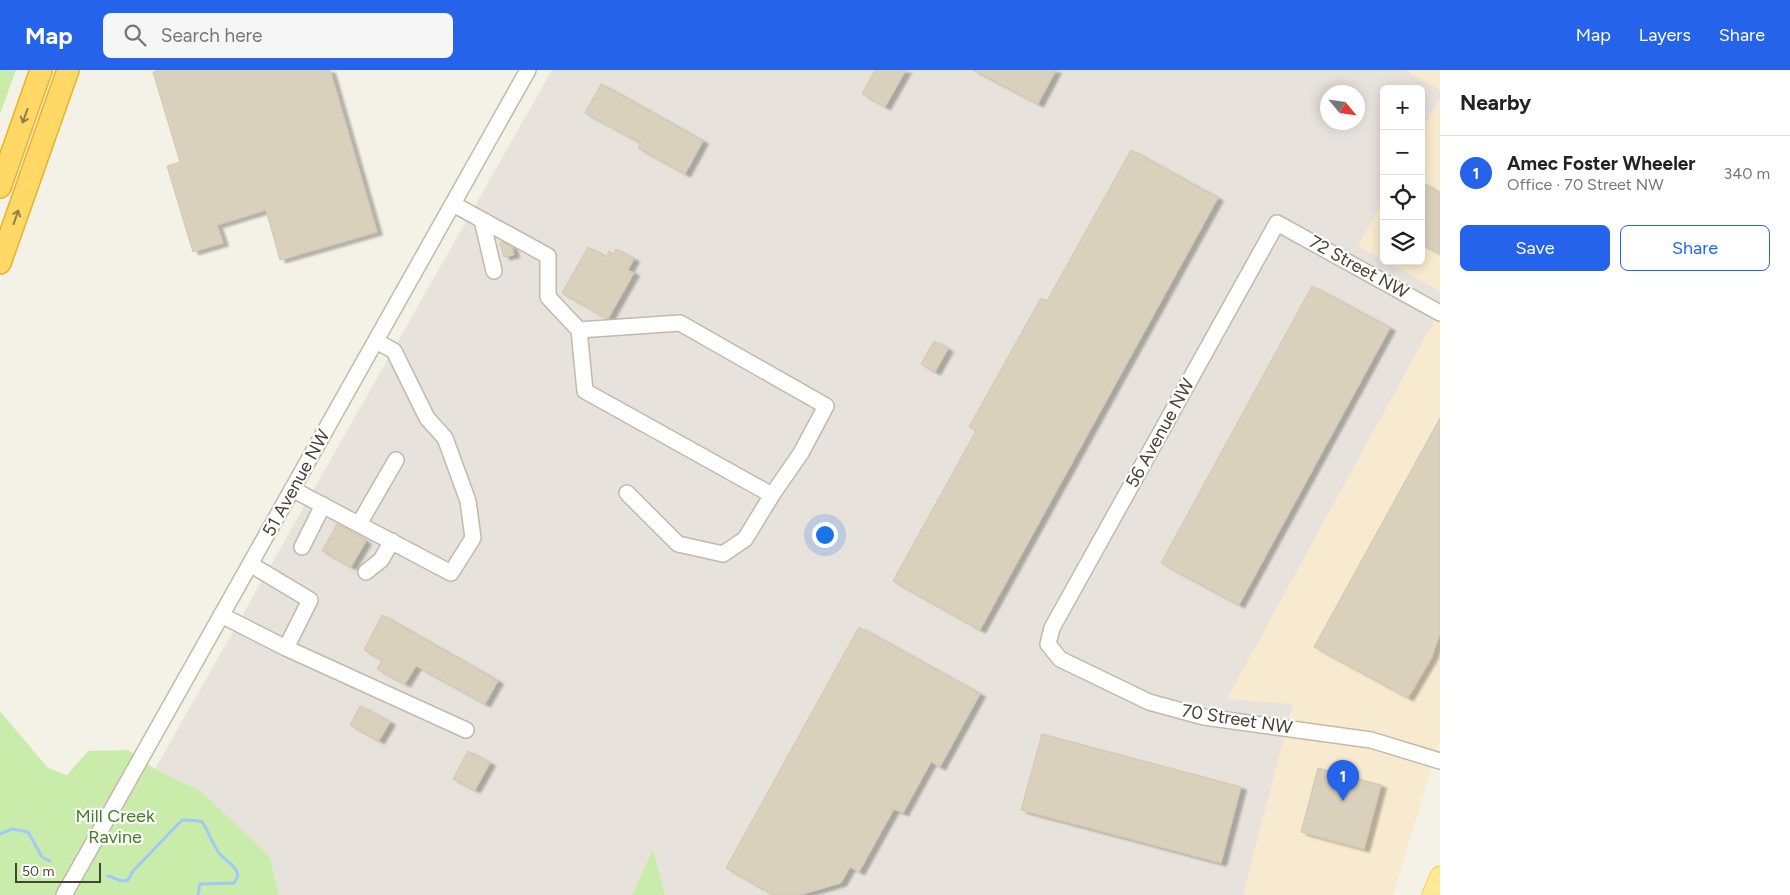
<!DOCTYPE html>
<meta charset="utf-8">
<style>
body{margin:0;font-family:Figtree,sans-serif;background:#f6f6f6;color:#222}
.controls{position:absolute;right:15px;top:15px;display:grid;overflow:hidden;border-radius:8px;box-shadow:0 2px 12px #0003}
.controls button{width:45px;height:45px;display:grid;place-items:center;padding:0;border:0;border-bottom:1px solid #e0e0e0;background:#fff;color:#222;font:25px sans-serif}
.compass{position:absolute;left:1320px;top:15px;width:45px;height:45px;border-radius:50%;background:#fff;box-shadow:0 2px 12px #0003;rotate:119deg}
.scale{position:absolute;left:15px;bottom:12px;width:86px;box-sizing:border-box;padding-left:5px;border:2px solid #484235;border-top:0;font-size:14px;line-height:18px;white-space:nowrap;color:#484235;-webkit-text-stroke:4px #fff;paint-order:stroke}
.you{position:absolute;left:824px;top:464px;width:18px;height:18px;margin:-12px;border:4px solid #fff;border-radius:50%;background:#1a73e8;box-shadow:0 0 0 8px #1a73e833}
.badge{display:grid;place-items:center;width:32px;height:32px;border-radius:50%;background:#2563eb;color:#fff;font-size:16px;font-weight:700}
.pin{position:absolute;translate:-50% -41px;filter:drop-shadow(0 1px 2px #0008)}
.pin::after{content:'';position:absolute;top:26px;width:18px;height:15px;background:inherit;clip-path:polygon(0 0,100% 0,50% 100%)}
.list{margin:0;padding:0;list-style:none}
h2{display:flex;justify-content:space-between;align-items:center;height:65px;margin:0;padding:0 20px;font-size:21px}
h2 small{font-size:16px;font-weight:400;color:#767676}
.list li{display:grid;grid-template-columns:32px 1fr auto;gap:15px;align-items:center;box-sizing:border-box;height:75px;padding:0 20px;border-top:1px solid #e0e0e0}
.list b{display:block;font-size:19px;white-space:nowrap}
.list p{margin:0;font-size:16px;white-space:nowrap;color:#767676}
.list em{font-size:16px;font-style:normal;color:#767676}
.actions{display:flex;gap:10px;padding:15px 20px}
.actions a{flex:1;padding:11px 0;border:1px solid #2563eb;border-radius:8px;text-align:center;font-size:18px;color:#2563eb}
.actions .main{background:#2563eb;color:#fff}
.icon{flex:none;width:28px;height:28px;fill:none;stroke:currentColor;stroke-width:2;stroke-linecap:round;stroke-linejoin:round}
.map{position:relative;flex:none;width:1440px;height:825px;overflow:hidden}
header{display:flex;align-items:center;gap:30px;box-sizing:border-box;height:70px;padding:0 25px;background:#2563eb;color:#fff}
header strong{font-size:24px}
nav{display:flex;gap:28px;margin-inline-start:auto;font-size:18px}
.search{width:350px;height:45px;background:#f6f6f6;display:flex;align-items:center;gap:12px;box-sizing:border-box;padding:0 18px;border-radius:8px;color:#767676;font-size:19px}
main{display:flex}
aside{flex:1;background:#fff}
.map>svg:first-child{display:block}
.commercial{fill:#f8eacf}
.industrial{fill:#e7e2db;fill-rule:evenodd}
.green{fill:#caecab}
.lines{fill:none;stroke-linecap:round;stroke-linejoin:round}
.stream{stroke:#9dcbf6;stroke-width:3}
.building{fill:#dad1bd;stroke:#d2c7ad;filter:url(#shadow)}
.minor-casing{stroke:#c1baa8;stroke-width:18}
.major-casing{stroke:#edcd5b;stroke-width:21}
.highway-casing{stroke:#eab22a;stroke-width:24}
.minor{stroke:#fff;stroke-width:15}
.major{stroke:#ffe994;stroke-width:19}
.highway{stroke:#ffd866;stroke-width:21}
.oneway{stroke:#917e49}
.labels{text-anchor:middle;stroke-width:4.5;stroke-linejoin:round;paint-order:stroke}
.street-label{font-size:18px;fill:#484235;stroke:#fff}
.park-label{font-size:18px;fill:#3e7f23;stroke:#fff}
</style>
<header>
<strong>Map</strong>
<div class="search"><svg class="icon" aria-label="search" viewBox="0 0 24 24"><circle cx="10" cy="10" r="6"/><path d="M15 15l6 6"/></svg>Search here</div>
<nav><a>Map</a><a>Layers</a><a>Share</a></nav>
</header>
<main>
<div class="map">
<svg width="1440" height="825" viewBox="0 0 1440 825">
<defs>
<filter id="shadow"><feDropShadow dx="5.5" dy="3" stdDeviation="1" flood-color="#0004"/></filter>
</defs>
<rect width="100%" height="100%" fill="#f4f1e6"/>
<path class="commercial" d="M1405,0H1440V20Z
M1440,28V221L1386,191H1421V62Z
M1384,129V190L1358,176Z
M1440,240V671L1393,825H1243L1293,635L1227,629Z"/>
<path class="industrial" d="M552,0H1405L1440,20V28L1421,62V19H1384V129L1358,176L1440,221V240L1227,629L1293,634L1243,825H665L653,780L632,825H279L270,787L201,721L155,699ZM1328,22H1358V52H1328Z"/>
<path class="green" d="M0,0H16L0,44Z
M0,641L48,698L67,705L88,681L128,680L155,699L201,721L270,787L279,825H0Z
M653,779L665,825H632Z"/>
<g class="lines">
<path class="stream" d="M0,764L12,759L28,762L42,787L50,791
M108,806L122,811L128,810L133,801L182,750C188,750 197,750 202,752C205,754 214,777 219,783C225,791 237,795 238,806L234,813L200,814L198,825"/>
</g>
<path class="building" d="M160,0H330L377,162L280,190L266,140L217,155L223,173L193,182L167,96L180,92L153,2Z
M875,0H906L885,37L862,24Z
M973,0H1056L1038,34Z
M601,14L703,71L685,104L638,78L641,73L585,43Z
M1131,80L1218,128L980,560L893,511L976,361L969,357L1041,228L1047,231Z
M1421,112L1440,123V184L1421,174Z
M503,172L512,177L514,185L504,187L500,173Z
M588,177L606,187L609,181L614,184L616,179L634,189L628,200L634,203L608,249L562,223Z
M1312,216L1390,258L1239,535L1161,493Z
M934,271L948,279L935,302L921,294Z
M1440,348V563L1432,587L1408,628L1314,577Z
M337,454L366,471L351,497L322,481Z
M382,545L498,611L485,634L416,596L405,614L377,599L382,590L364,580Z
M859,557L980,624L940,697L931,692L903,743L894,739L859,802L850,797L841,813L800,825H774L726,798Z
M360,636L390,652L379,671L350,655Z
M1042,664L1241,717L1221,793L1021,740Z
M468,681L490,693L475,720L453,709Z
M1318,698L1381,715L1364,779L1301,762Z"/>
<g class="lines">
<g class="minor-casing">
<path id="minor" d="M453,134L548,186V227L579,260L585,321L772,425L745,469L723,484L678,474L627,423
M482,150L494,201
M1440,243L1277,153L1052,558L1048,574L1060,589L1149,632L1204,647L1371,670L1440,691
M579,260L680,253L826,336L801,383L772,425
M292,419L451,503L473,468L468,431L445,368L427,348L394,281L376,271
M359,454L396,390
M302,477L323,435
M250,494L310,530L286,578
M366,502L381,490L392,471
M221,545L286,578L466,660
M64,825L528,0"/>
</g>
<g class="major-casing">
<path id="major" d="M1432,825L1440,806"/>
</g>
<g class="highway-casing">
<path id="highway" d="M0,117L41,0
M0,193L68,0"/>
</g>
<use href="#minor" class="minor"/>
<use href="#major" class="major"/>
<use href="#highway" class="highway"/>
</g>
<defs><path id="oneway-shaft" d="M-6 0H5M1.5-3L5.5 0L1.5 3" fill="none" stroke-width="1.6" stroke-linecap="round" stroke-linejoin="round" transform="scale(1.25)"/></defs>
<g class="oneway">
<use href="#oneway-shaft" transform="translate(25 46) rotate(110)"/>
<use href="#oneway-shaft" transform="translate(16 147) rotate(-71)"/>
</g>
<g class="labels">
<g class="street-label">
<text transform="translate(1359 197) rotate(29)" y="6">72 Street NW</text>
<text transform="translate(1160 363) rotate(-61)" y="6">56 Avenue NW</text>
<text transform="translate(296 413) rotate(-61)" y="6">51 Avenue NW</text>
<text transform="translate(1237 649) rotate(9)" y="6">70 Street NW</text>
</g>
<g class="park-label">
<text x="115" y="752">Mill Creek<tspan x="115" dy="21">Ravine</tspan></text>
</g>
</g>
</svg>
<div class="controls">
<button>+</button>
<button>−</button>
<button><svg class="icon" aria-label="locate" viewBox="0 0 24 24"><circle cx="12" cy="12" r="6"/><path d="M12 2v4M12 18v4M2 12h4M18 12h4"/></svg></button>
<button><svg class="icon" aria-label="layers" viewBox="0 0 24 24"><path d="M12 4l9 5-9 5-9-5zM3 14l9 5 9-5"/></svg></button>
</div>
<svg class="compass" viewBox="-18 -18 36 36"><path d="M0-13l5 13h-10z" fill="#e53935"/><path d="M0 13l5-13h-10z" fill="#767676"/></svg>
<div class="scale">50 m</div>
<div class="you"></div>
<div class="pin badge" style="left:1343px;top:731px">1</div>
</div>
<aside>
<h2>Nearby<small></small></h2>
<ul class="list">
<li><span class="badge">1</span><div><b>Amec Foster Wheeler</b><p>Office · 70 Street NW</p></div><em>340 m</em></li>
</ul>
<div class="actions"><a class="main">Save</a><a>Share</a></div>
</aside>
</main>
